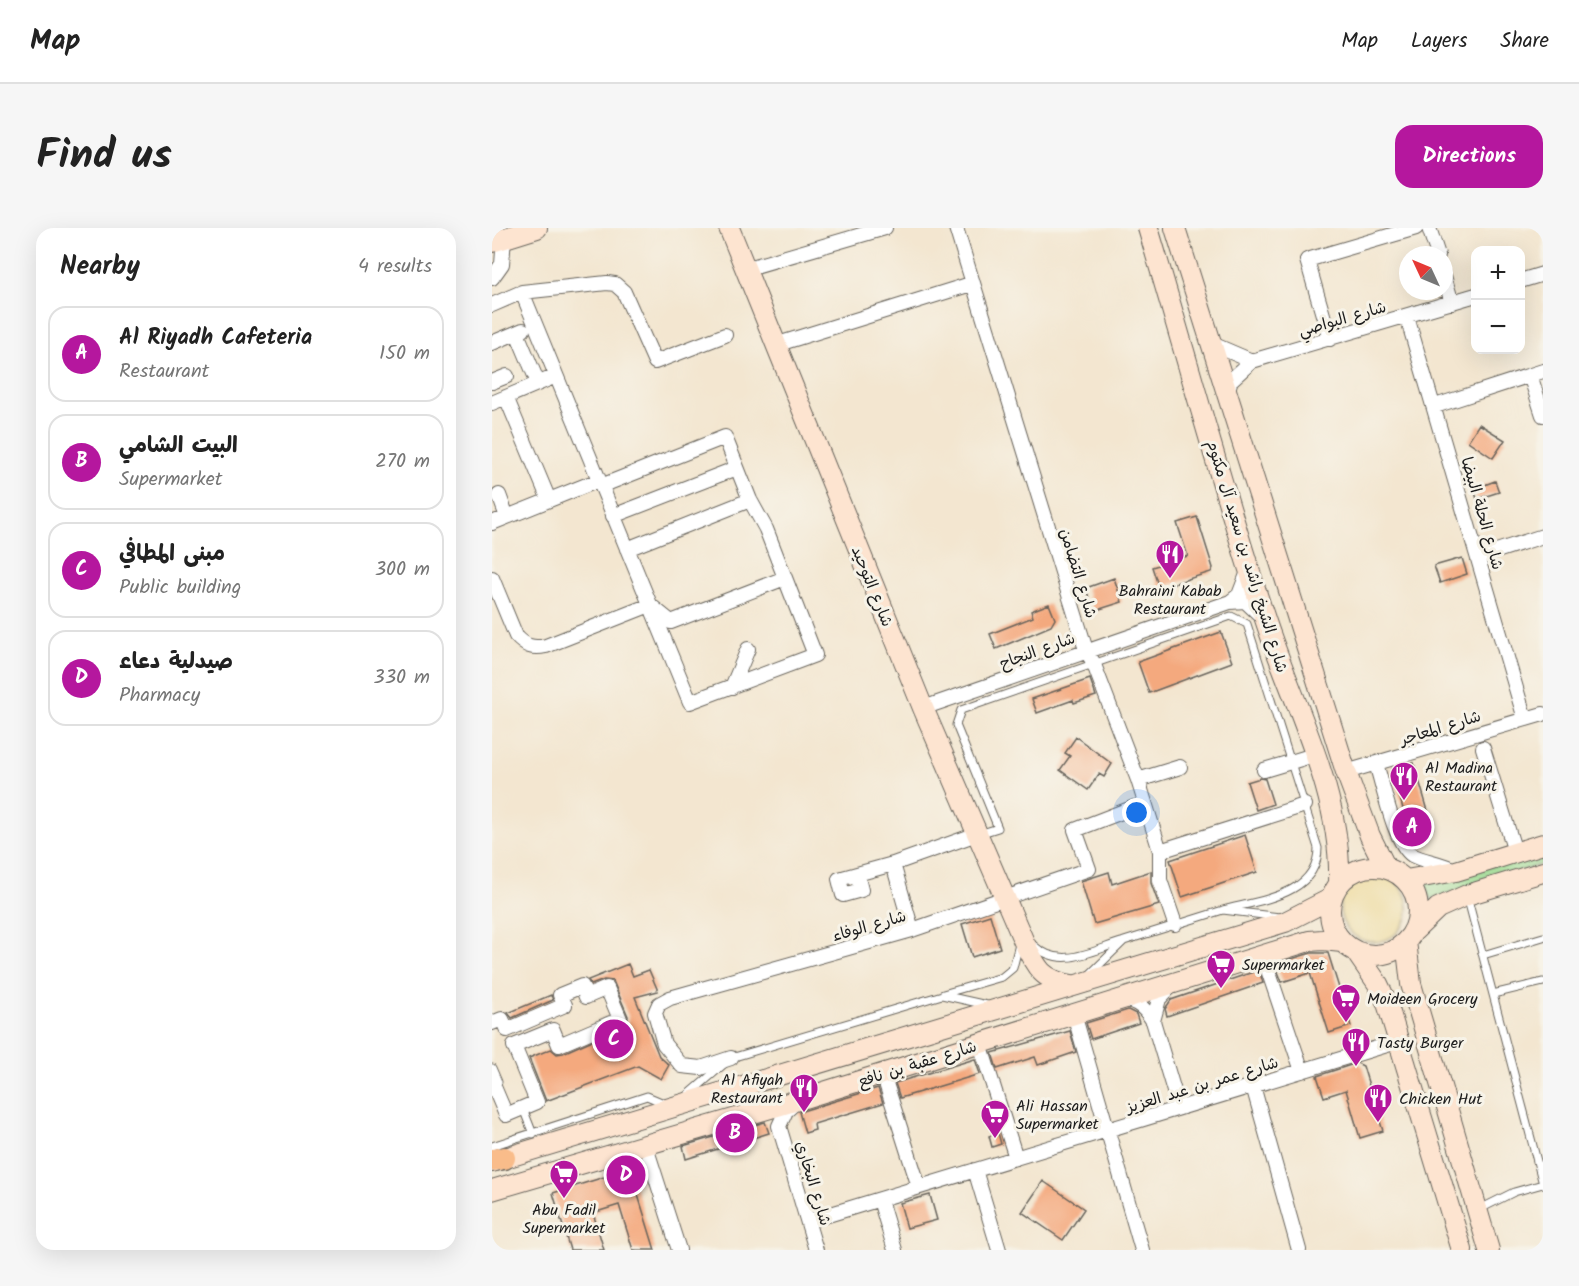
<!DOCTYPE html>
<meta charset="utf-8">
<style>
body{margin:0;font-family:Kalam,"Playpen Sans Arabic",sans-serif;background:#f6f6f6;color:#222}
.controls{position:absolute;right:18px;top:18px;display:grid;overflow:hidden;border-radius:12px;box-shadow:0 6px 24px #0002}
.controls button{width:54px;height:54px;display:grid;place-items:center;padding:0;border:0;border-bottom:2px solid #e0e0e0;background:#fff;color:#222;font:30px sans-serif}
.compass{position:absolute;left:907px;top:18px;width:54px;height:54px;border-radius:50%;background:#fff;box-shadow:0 6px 24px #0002;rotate:314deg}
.you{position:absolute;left:645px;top:585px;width:21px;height:21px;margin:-15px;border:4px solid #fff;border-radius:50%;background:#1a73e8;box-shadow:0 0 0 9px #1a73e833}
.badge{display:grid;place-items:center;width:39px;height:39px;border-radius:50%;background:#b5179e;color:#fff;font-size:20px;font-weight:700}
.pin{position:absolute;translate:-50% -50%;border:3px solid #fff;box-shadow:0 2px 6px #0006}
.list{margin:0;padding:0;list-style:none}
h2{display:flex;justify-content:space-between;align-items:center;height:78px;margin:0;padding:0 24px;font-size:26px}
h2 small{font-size:20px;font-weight:400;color:#767676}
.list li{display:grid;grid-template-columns:39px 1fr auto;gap:18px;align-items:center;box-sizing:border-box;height:96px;margin:0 12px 12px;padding:0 12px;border:2px solid #e0e0e0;border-radius:18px}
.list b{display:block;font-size:22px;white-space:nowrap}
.list p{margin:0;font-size:20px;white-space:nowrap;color:#767676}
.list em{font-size:20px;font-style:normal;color:#767676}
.map{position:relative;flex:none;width:1051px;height:1022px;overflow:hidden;border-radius:18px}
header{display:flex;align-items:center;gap:36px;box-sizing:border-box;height:84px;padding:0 30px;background:#fff;border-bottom:2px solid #e0e0e0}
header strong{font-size:28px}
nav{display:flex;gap:33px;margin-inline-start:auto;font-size:21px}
.intro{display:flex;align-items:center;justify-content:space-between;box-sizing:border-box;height:144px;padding:0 36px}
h1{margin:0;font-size:42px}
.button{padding:15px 27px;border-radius:18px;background:#b5179e;color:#fff;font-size:21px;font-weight:700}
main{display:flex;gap:36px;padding:0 36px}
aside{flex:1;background:#fff;border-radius:18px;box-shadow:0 6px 24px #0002}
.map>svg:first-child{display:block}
.green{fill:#99d88e;stroke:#5a7a55;stroke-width:1.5}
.sand{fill:#eeda9e;stroke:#857b5d;stroke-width:1.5}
.building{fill:#f4a97e}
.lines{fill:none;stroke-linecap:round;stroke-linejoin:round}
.lane-casing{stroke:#67635b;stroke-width:9}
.street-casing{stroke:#67635b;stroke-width:16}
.secondary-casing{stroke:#67635b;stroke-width:22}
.primary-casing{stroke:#67635b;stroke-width:25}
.lane{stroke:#fff;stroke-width:7}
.street{stroke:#fff;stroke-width:14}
.secondary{stroke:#fde4d0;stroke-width:20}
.primary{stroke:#f9bc8a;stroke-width:22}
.labels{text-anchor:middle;stroke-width:6;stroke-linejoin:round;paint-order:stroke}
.street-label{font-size:16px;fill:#1c1c1c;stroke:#f7f3e8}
.poi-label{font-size:16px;fill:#1c1c1c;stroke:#f7f3e8;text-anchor:start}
</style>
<header>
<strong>Map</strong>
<nav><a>Map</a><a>Layers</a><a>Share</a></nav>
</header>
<div class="intro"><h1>Find us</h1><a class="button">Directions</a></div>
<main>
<aside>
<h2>Nearby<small>4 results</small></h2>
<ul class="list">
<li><span class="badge">A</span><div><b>Al Riyadh Cafeteria</b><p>Restaurant</p></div><em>150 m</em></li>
<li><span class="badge">B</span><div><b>البيت الشامي</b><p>Supermarket</p></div><em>270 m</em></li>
<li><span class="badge">C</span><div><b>مبنى المطافي</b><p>Public building</p></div><em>300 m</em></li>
<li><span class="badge">D</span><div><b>صيدلية دعاء</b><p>Pharmacy</p></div><em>330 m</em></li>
</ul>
</aside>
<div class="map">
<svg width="1051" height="1022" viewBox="0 0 1051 1022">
<rect width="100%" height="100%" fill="#f7f3e8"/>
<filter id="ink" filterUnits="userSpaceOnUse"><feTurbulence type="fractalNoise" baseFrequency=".0167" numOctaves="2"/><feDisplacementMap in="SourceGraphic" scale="12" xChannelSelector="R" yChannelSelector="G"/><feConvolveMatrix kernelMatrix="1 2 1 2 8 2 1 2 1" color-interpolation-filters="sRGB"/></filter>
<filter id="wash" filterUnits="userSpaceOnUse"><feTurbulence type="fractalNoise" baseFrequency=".008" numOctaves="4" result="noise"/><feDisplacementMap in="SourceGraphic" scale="24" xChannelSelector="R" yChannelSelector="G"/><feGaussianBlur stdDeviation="1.35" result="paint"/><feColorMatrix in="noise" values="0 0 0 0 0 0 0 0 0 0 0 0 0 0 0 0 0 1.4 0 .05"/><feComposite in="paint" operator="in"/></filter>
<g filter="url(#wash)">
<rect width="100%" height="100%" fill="#f3e6d0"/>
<path class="green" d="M1051,624V636L938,671L933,655Z"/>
<path class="sand" d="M848 680a34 34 0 1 1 68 0a34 34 0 1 1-68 0Z"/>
<g id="blocks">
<path class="building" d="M987,196L1013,212L1001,230L976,213Z
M1003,253L1007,264L985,271L982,261Z
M705,289L721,340L719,344L667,360L660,339L696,328L685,295Z
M970,330L975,346L948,355L942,338Z
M622,350L630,374L605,382L600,380L594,360Z
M557,376L563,391L559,398L504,421L498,406L541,389L539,383Z
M729,404L740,434L657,465L646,434Z
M598,451L604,468L582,475L581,472L545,485L540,471Z
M584,509L620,536L612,549L607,546L596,562L568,542L578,528L573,525Z
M922,535L941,600L925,605L916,599L900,541Z
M768,550L773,551L781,576L764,582L755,554Z
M753,607L765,644L690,669L678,632Z
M659,643V655L667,677L602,696L589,653L617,644L620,656Z
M498,687L508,720L480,729L470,696Z
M819,725H836L859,798L837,805L818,745L790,754L783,736Z
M136,736L141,748L157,742L166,763L143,769L167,828L177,837L169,851L146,838L54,873L37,830L59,821L65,826L71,825L135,797L136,788L121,753L112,752L99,757L96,752Z
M767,742L771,755L675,788L673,781L679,772Z
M59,767L61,772L20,790L16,785Z
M636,782L644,786L647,795L599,811L594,795Z
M578,803L584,824L546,837L543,829L505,841L500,825Z
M483,831L488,846L408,870L403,855Z
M865,835L871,838L891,903L868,910L854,862L832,869L825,848Z
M386,860L391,875L322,896L323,902L313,905L307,884Z
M273,894L277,905L194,931L191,918Z
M506,905L509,916L500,919L497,908Z
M138,941L163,1022H141L127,977L101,985L112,1022H78L61,965Z
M551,953L592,981L571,1012L530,984Z
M438,967L445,992L415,1000L408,975Z"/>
</g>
</g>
<g filter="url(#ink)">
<use href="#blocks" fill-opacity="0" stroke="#67635b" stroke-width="1.5"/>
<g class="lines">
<g class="lane-casing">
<path id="lane" d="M487,606L506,600L464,497L469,482L739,388L755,396L826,620C826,667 768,672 731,682
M975,668L1051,956
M540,716C568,742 597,724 629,714
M991,727L1051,709
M596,748L632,713L731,682L788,689
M451,766L510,749L521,740L527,716
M1001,766L1051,754
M0,840L6,854
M195,868L239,830L450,767L495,777
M30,878L41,906
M0,918L155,868L174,876
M988,981L1022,964L1051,956"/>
</g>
<g class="street-casing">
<path id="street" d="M464,0L594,422L601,434L646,552L668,623V652L683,696
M937,0L946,27
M253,41L393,0
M952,48L960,75
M0,50L10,36L12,10
M1028,53L1051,46
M30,64L198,474L323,427L274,301L258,272L233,209L109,258
M0,77L30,64L115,55L123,56L132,64L163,134L233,107
M915,89L1033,491
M25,105L46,155
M838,111L815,32L924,0
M0,115L31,102
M718,115L760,133
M283,117L479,56
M1038,147L1051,187
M0,154L15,148
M734,167L739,152L760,133L984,67
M14,169L57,272
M0,175L64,148
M943,178L1051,143
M7,267L15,289
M121,288L245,240
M0,295L107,252
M135,321L258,272
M986,329L1051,308
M0,350L24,408C33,418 40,421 54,418L158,377L179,394L293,350
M738,374L747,367L757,341
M240,459L256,421
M431,480L738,374L753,373L770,389
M991,520L1023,624
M884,536C891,556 902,615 920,627C933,634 949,634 964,643
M772,542L822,527
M854,544L1051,486
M646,552L688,539
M668,623L813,577
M401,636L420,702
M365,646L369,662L351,667L347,651L401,636L485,606
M776,742L810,843
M631,771C646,774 653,780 661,793L687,880
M582,786L650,1022
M661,793L667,771L681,756
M0,795L10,791L15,802L73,777L68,767L90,758L94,769L115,760L128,791L67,817L61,802L22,818L45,874L14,887L0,854
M488,816L524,930
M239,830L209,840L190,838L172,816L163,785L167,776L178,770L420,702L597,641L583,602L653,575
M391,846L427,959
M761,858L807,1022
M304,874L294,883L287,898L324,1022
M153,916L187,1022
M483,942L507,1022
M388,972L403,1022
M316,993L908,813"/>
</g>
<g class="secondary-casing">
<path id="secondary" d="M237,0L431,480L532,714C545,741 550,752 580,757
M656,0C695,130 730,262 773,391C801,477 850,564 847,655
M683,0L854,544L878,608L894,640
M0,14L45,0
M838 683a44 44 0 1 1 88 0a44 44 0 1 1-88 0Z
M914,652L964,643L1051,616
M922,703L946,680L975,667L1051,644
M914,713L919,756L997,1022
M864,724L886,756L895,775L970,1022
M0,934L793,694L840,670
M0,962L306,872L817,713L831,712L850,714"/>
</g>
<g class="primary-casing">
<path id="primary" d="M0,932L12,930"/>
</g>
<use href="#lane" class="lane"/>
<use href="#street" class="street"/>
<use href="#secondary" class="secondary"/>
<use href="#primary" class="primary"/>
</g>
</g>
<defs>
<g id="restaurant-pin" transform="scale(1.5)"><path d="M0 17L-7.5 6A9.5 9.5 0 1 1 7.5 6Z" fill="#b5179e" stroke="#f7f3e8"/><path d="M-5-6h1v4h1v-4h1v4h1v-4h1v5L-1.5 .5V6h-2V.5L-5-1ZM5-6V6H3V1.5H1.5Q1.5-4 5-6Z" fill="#fff"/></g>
<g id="supermarket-pin" transform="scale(1.5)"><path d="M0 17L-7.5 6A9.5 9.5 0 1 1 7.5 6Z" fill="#b5179e" stroke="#f7f3e8"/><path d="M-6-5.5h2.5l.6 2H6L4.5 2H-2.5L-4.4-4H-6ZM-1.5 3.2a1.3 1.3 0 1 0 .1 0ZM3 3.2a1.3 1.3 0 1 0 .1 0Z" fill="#fff"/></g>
</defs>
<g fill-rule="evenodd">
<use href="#restaurant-pin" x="678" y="326"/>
<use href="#restaurant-pin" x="912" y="548"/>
<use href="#supermarket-pin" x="729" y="736"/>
<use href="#supermarket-pin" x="854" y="770"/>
<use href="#restaurant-pin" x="864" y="814"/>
<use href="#restaurant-pin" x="312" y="860"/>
<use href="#restaurant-pin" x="886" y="870"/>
<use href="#supermarket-pin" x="503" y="886"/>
<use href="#supermarket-pin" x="72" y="946"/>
</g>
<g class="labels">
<g class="street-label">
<text transform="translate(850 90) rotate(-16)" y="6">شارع البواصي</text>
<text transform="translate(991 285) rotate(74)" y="6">شارع الحلة البيضا</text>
<text transform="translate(756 328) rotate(73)" y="6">شارع الشيخ راشد بن سعيد آل مكتوم</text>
<text transform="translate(587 345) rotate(73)" y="6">شارع التضامن</text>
<text transform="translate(381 358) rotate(68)" y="6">شارع التوحيد</text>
<text transform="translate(545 422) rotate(-20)" y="6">شارع النجاح</text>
<text transform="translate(948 499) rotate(-17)" y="6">شارع المعاجر</text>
<text transform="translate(377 697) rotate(-16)" y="6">شارع الوفاء</text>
<text transform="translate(425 835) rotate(-17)" y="6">شارع عقبة بن نافع</text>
<text transform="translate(710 856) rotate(-17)" y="6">شارع عمر بن عبد العزيز</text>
<text transform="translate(322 955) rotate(73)" y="6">شارع البخاري</text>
</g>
<g class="poi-label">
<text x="678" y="368" text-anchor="middle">Bahraini Kabab<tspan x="678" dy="18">Restaurant</tspan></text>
<text x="933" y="545">Al Madina<tspan x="933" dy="18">Restaurant</tspan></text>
<text x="750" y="742">Supermarket</text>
<text x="875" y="776">Moideen Grocery</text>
<text x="885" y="820">Tasty Burger</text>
<text x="291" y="857" text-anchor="end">Al Afiyah<tspan x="291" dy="18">Restaurant</tspan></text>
<text x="907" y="876">Chicken Hut</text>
<text x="524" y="883">Ali Hassan<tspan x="524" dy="18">Supermarket</tspan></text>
<text x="72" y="987" text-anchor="middle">Abu Fadil<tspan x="72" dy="18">Supermarket</tspan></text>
</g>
</g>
</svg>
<div class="controls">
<button>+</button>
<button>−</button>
</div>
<svg class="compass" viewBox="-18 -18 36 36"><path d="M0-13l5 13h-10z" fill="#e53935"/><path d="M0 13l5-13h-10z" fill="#767676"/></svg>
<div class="you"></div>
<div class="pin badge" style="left:920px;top:599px">A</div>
<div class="pin badge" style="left:243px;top:905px">B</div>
<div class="pin badge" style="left:122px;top:811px">C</div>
<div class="pin badge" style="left:134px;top:947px">D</div>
</div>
</main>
